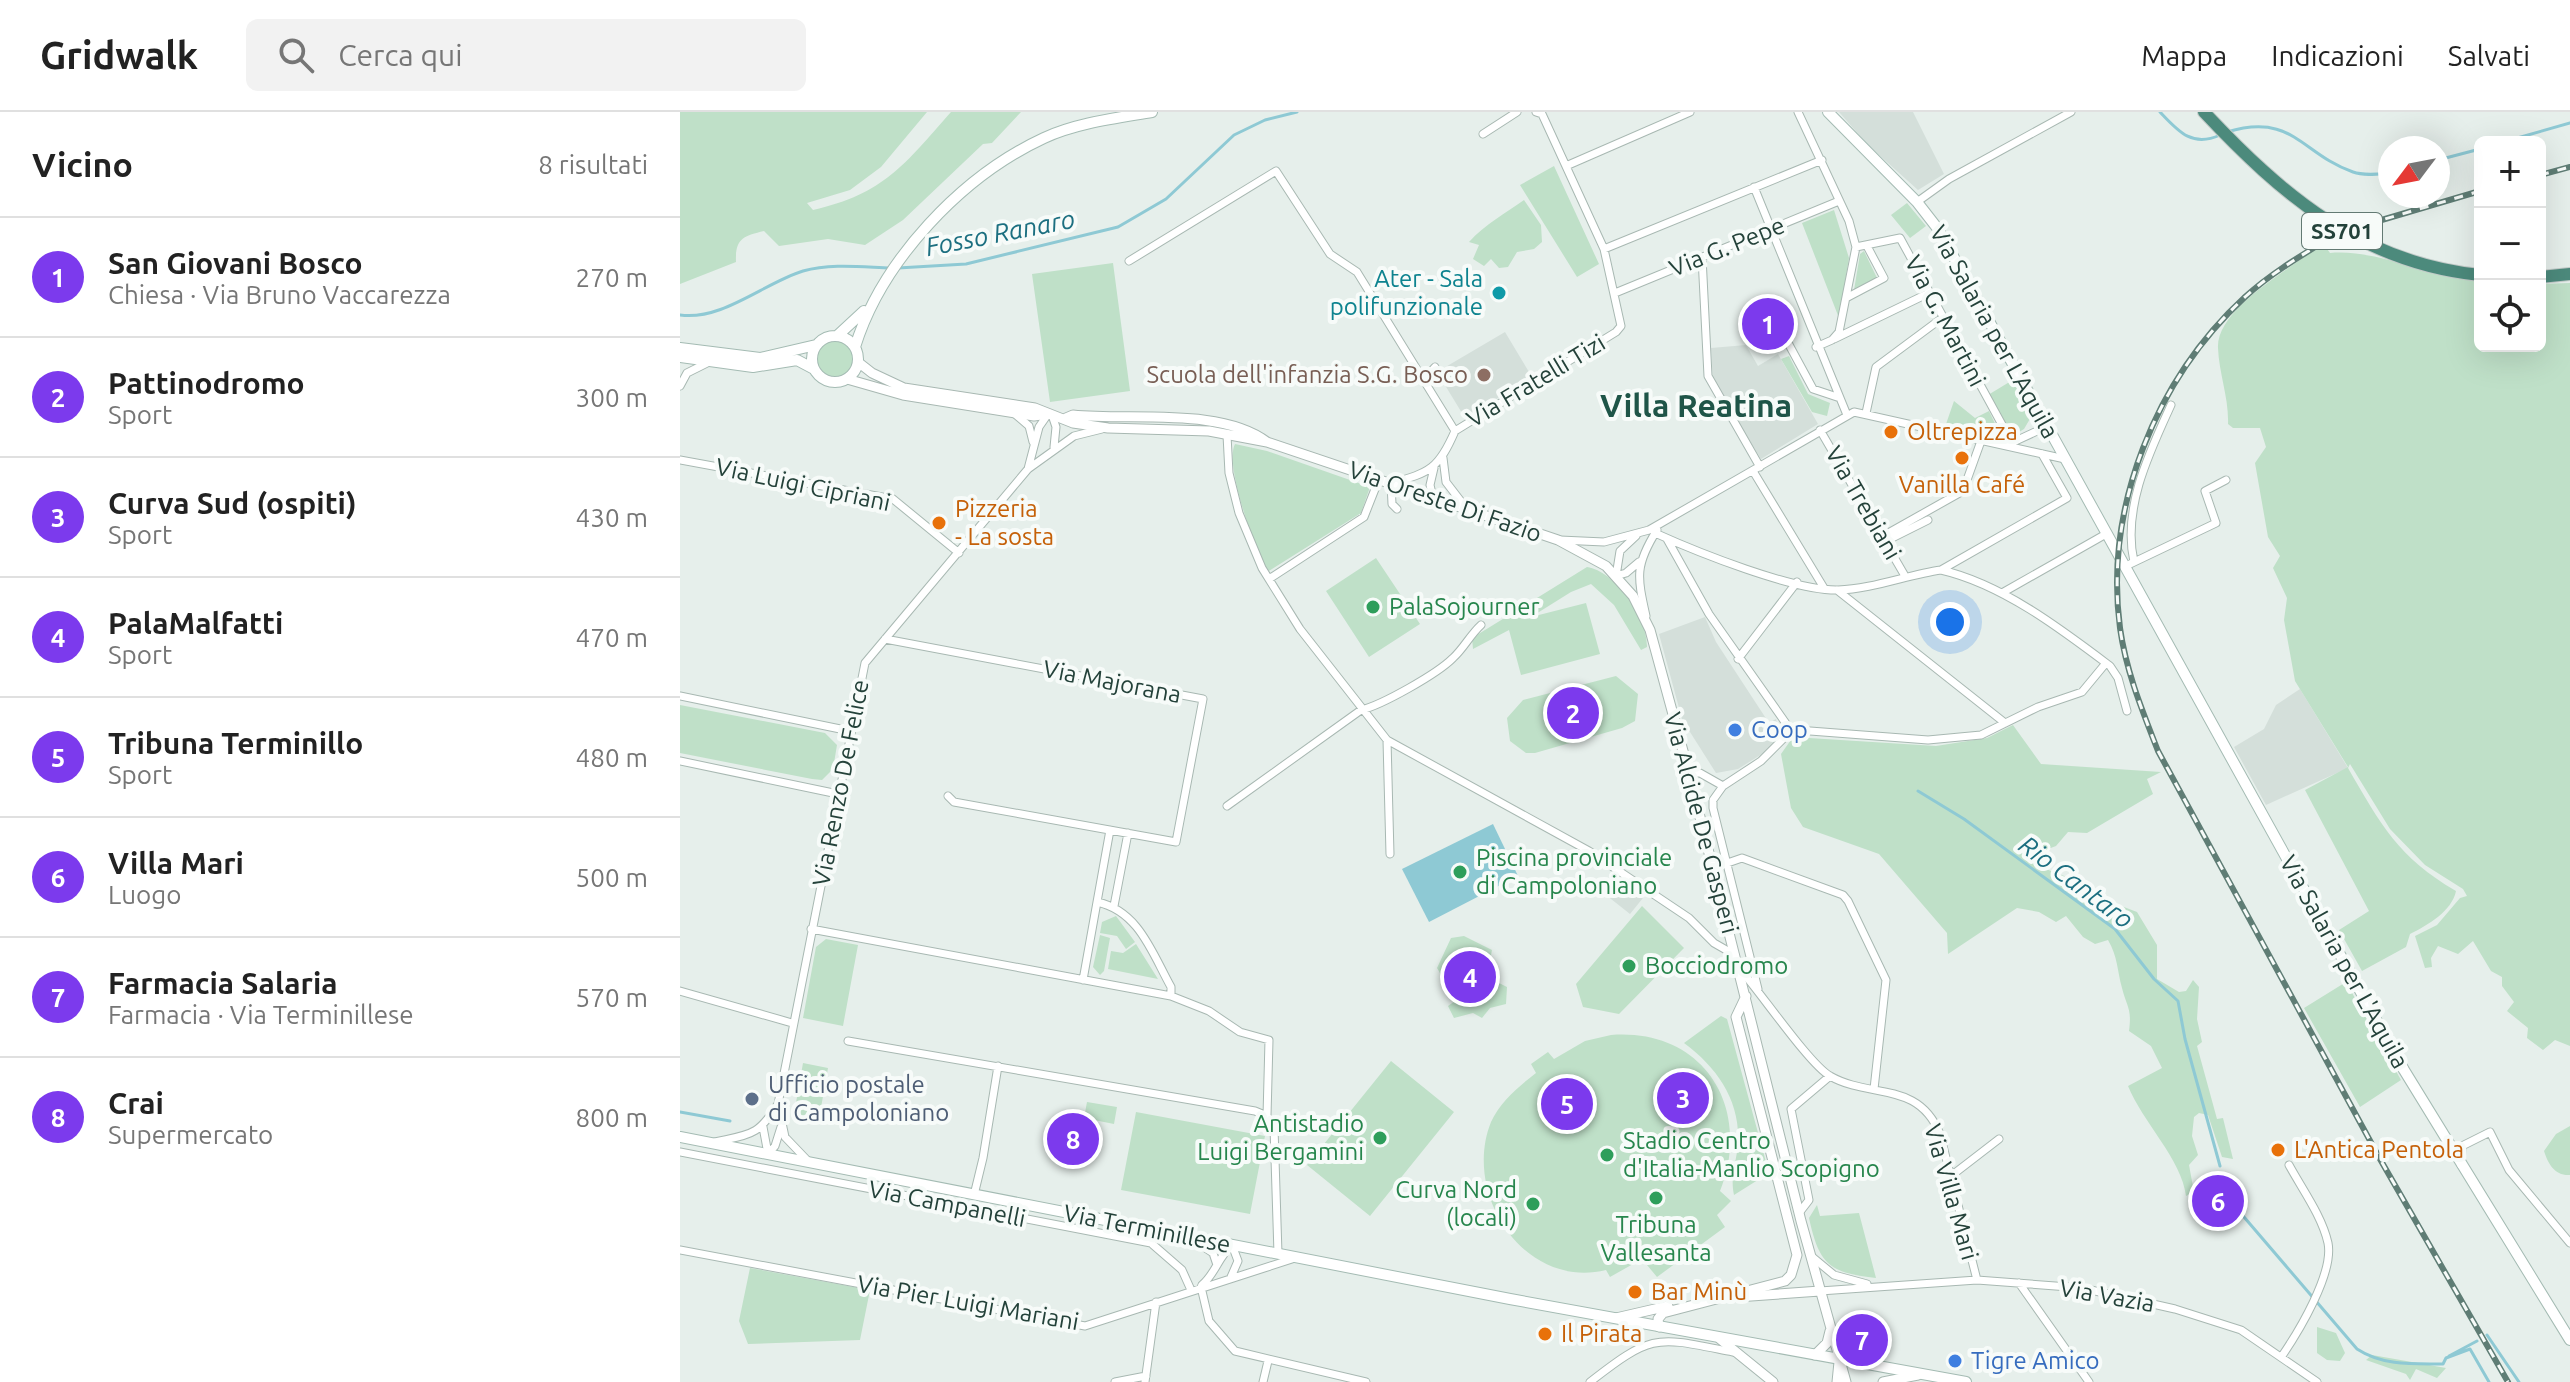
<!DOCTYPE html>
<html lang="it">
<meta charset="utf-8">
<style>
body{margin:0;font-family:Ubuntu,sans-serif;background:#f2f2f2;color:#222}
.controls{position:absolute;right:24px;top:24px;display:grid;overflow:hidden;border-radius:12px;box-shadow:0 8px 32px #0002}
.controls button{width:72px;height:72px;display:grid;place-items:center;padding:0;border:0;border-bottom:2px solid #e0e0e0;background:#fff;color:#222;font:40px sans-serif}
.compass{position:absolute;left:1698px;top:24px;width:72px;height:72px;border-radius:50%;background:#fff;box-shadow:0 8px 32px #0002;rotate:238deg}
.you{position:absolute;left:1270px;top:510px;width:28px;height:28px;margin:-20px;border:6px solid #fff;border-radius:50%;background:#1a73e8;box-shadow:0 0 0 12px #1a73e833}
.badge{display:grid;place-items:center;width:52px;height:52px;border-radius:50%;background:#7c3aed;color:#fff;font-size:26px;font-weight:700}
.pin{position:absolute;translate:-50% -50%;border:4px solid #fff;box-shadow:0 2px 8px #0006}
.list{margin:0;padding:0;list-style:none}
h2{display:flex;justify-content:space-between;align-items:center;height:104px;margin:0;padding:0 32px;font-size:34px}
h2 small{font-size:26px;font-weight:400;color:#767676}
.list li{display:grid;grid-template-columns:52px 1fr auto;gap:24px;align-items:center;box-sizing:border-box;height:120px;padding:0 32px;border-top:2px solid #e0e0e0}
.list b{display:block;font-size:30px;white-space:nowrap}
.list p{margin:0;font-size:26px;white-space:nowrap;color:#767676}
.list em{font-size:26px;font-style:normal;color:#767676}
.icon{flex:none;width:44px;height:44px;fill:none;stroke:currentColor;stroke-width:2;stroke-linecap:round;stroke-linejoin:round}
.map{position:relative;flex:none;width:1890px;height:1270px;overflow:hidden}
header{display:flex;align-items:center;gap:48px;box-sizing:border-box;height:112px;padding:0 40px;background:#fff;border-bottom:2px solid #e0e0e0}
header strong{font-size:38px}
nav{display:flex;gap:44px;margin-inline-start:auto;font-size:28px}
.search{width:560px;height:72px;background:#f2f2f2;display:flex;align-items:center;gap:20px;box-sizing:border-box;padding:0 28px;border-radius:12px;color:#767676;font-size:30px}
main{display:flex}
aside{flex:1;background:#fff}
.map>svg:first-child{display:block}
.built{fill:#d4dfda}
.green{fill:#bfe0c8}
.water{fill:#8ec9d4}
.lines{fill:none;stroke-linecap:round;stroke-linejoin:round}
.stream{stroke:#8ec9d4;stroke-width:3}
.minor-casing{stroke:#a8b8b2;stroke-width:9}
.tertiary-casing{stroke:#a8b8b2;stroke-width:11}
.secondary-casing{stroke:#a4bbb3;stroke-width:12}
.trunk-casing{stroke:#c2cac8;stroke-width:14}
.minor{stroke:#fff;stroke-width:7}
.tertiary{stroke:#fff;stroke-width:9}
.secondary{stroke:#fff;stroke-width:10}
.trunk{stroke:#4c8a7c;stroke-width:12}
.rail-casing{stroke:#5f7d75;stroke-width:6}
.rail{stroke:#f7fbf9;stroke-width:3;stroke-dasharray:9;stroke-linecap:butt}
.culture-dot{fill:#0f9aa8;stroke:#f7fbf9;stroke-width:3}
.education-dot{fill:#8d6e63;stroke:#f7fbf9;stroke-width:3}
.food-dot{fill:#e8710a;stroke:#f7fbf9;stroke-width:3}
.leisure-dot{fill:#2e9e5b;stroke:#f7fbf9;stroke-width:3}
.shop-dot{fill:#3f7fe0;stroke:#f7fbf9;stroke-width:3}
.service-dot{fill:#5c6f8a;stroke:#f7fbf9;stroke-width:3}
.labels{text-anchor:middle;stroke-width:8;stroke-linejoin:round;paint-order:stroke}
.shield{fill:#f7fbf9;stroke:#637a73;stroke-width:2}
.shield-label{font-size:22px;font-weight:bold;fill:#24423a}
.street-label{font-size:24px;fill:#24423a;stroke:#f7fbf9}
.culture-label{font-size:24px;fill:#0d838f;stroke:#f7fbf9;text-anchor:end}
.education-label{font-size:24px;fill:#785e54;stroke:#f7fbf9;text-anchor:end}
.food-label{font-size:24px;fill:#c56008;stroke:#f7fbf9;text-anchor:start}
.leisure-label{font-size:24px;fill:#27864d;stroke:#f7fbf9;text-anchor:start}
.shop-label{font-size:24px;fill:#366cbe;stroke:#f7fbf9;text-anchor:start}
.service-label{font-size:24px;fill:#4e5e75;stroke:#f7fbf9;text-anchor:start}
.water-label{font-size:26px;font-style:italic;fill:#1c6f80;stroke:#f7fbf9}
.district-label{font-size:32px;font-weight:bold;fill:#1f5548;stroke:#f7fbf9}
</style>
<header>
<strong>Gridwalk</strong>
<div class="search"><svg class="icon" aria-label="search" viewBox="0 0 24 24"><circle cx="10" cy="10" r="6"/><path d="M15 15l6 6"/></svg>Cerca qui</div>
<nav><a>Mappa</a><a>Indicazioni</a><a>Salvati</a></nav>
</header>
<main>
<aside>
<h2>Vicino<small>8 risultati</small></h2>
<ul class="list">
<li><span class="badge">1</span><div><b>San Giovani Bosco</b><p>Chiesa · Via Bruno Vaccarezza</p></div><em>270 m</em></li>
<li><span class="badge">2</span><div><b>Pattinodromo</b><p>Sport</p></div><em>300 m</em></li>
<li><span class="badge">3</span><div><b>Curva Sud (ospiti)</b><p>Sport</p></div><em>430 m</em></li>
<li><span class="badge">4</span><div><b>PalaMalfatti</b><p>Sport</p></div><em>470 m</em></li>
<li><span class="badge">5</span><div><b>Tribuna Terminillo</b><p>Sport</p></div><em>480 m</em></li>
<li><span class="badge">6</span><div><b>Villa Mari</b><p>Luogo</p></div><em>500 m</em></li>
<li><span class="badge">7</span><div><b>Farmacia Salaria</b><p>Farmacia · Via Terminillese</p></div><em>570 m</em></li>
<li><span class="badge">8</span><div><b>Crai</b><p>Supermercato</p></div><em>800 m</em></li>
</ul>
</aside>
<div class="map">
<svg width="1890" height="1270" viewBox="0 0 1890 1270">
<rect width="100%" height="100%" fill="#e6efeb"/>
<path class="built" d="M1159,0H1233L1264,62L1238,78L1188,33Z
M825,220L852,265L785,306L757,260Z
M1066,233L1078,254L1098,242L1138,312L1081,347L1033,269L1031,236Z
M1025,505L1036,530L1089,611L1096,607L1099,620L1090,637L1058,657L1036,661L1010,620L1005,618L979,522Z
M1620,577L1668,656L1586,693L1554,635L1584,617L1596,593Z
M942,766L967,781L950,802L926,783Z"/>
<path class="green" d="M0,0H247L201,55L170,78L127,91L133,98C204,82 225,52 271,0H341L312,31L303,32L223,108L185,133L148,127L99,134L84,119C63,124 55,127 56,150L0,172Z
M874,54L919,152L897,165L840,73Z
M844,88L861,113L862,130L854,137L837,140L828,155L819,156L811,147L804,154L793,147L799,133L789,130C805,112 826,101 844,88Z
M1227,91L1246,114L1230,126L1211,103Z
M1154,98L1169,146L1159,206L1122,111Z
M1645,134L1650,141C1700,137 1750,166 1800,169V234H1860V172L1890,171V934L1875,928L1863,938L1847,926L1848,916L1827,899L1834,890L1822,874V865L1811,859L1793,829L1778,842L1758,834L1751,846L1752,855L1745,856L1735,824L1757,813L1780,786L1787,784L1783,777L1745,753L1710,717L1670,652L1668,656C1701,713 1718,745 1776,779C1772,799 1748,813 1730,822L1726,835L1682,859L1659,818L1689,799L1625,678L1668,655L1615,569L1604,508L1607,486L1593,456L1600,444L1588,425L1575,351L1586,335L1580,316H1553L1548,312C1549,286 1539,262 1538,236C1536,199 1603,161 1631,140Z
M1184,139L1197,166L1174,178L1180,142Z
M433,151L450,279L370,290L352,162Z
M137 247a18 18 0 1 1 36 0a18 18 0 1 1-36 0Z
M1109,244L1128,282L1150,291L1147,304L1132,300L1101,247Z
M1336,266L1354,300L1344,317L1331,325L1308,283Z
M1274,289L1295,306L1309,299L1321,324L1266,312Z
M555,332L587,339L690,375L681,401L589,459C575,440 544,352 555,332Z
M696,446L740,512L689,545L646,479Z
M907,455C935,459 968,506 967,535L961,538L934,493L911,472L891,480L851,505L906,491L920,542L841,563L829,518L793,537L792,526Z
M936,564L958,582L955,609L942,616L855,641H846L830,629L827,606L843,588Z
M0,593L145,621L157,633L153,657L142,668L132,667L0,641Z
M1333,613L1361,652L1481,660L1467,667L1473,682L1407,721L1388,720L1376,734L1360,740L1366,757L1392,767L1410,782L1457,800L1477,833V867L1499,880L1506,879L1513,868L1519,875L1517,907L1522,930L1517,934L1537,1007L1543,1006L1553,1047L1542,1045L1528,1003L1519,1001L1514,1005L1512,1024L1518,1043L1509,1053L1514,1080L1506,1084C1502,1048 1462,1009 1448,974L1482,956L1471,934L1449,919C1452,896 1447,896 1442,876C1437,858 1438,845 1428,828L1415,832L1403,825L1386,804L1376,810L1359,800L1337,796L1268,842L1267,821L1199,742L1123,715L1111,696L1101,642L1113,625L1256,634L1307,626Z
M962,794L1004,836L939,902L903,895L896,872Z
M436,804L455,830L446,837L437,824L420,821L422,810Z
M420,823L430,826L424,859L420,863L413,855Z
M784,824L812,838L810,848L817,870L827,875L826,892L810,896L802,906L793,901L774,906L768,894L775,889C766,882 763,864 757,856L771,826Z
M146,827L178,833L163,914L123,906L136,835Z
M456,832L478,867L428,857L431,839L443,841Z
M1666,870L1721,968L1680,995L1624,896Z
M1041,904L1047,907L1089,1061L1054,1083C1050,1065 1056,1051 1058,1033C1061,990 1038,956 1004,931Z
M931,923C1024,916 1073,996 1040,1079L1051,1089L1037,1103L1045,1115L977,1165L962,1147L930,1165L926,1158C844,1178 782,1082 811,1010C820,990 839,974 856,961L851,952L868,940L874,947L905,929Z
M711,949L774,1000L690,1104L627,1053Z
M123,951L148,956L139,1007L114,1002Z
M407,990L437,995L434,1012L404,1006Z
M456,1000L585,1024L570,1102L441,1078Z
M1890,1014V1063C1875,1064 1868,1052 1864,1039L1876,1022Z
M1137,1093L1140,1104L1179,1101L1196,1166C1149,1161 1139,1152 1129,1106Z
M70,1156L190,1178L180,1228L68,1232L59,1209Z
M1637,1215L1656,1221L1665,1241L1660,1249L1647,1248L1637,1241Z
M1692,1243L1766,1256L1757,1266L1736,1257L1730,1268L1726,1262L1686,1248Z"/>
<path class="water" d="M813,712L838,764L749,810L722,757Z"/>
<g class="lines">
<path class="stream" d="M1480,0C1498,19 1512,36 1540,23
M1547,20C1613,0 1621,42 1673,60C1684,64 1698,62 1710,61
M1823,30L1890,11
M1758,48L1800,37
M218,156L286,152L438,115L486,87L554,23L585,8L617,0
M0,203C42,209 84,171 123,159C151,151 182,155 211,156
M1238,679L1284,707L1435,817L1474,867L1498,889L1505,927L1540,1054
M0,1000L50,1009
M1558,1098L1677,1237C1703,1254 1733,1252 1763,1252L1766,1246L1790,1237L1809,1270
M1807,1223L1839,1270
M1769,1244L1797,1229"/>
<g class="minor-casing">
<path id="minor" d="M1118,0L1169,109L1176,135L1159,220L1152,228L1136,235
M803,22L837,0
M886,54L1010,0
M1074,75L1167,303
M1237,90L1269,67L1391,0
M1176,135L1220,126L1332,331
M924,137L1142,48
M1022,145L1028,264L1080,355
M449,149L596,59L650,142L677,160L775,319C759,356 750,361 711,371L712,392L717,397
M935,181L1159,89
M1168,185L1204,166L1187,134
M1154,227L1249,181
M1107,229L1133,277L1157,285
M743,268L755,255
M0,274L7,261L27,251
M1186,301L1196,255L1262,206
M335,302L349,314L353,330
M372,303L376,315L374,335
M1140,318L1225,464
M775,319L936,220L941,214L924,137L862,2L856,0
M547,323L549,361L559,401L582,456L620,517L707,628L909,739L1009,806L1034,831L1055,843
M1329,332L1368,314
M763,346L766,370L786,396
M0,348L213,387L279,441
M348,357L359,315L368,302
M1073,359L1144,476
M753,386L750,373L754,356
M975,421C1017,440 1114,479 1158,478C1192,477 1227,463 1261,458C1322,472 1381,517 1430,554L1438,566L1447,599
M956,424L940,439L936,464L946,461L959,450
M1203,424L1283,379L1301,329
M987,427L1029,502L1112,620
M880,428L924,430L969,418L1174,300L1385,347
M1206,429L1248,408
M1454,450C1442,397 1469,341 1491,293
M1450,452L1536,411L1525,379L1546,368
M1261,458L1387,386L1362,342
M589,467L684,405L699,367
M1157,478L1325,611
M1322,481L1426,422
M966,504C957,464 955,453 977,418
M205,527L523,587L496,730L274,690L268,684
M1058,547L1117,470
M0,584L170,619
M707,628L710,742
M0,649L158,682
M1009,661H1020L1043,674
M547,694L681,598C702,593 757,562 773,546C784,536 790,523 801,513
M1033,756L1062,746L1163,783L1168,789L1206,868L1194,977
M417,790L430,718
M434,794L448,721
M131,817L491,884V875C472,841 459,799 417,790L403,868
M1058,855C1079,878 1129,952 1150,964C1190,987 1238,968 1260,1022L1297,1168
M1078,877L1033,696V688L1043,674L1081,649L1108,622L1117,618L1248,628L1301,623L1358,595L1402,580L1426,551
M0,879L112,911
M491,884L529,899L560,920L589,928L587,1004
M168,929L575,999L587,1004L594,1015L598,1142
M98,992L105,1025L127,1048
M83,1015L88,1042L95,1034L101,1015
M35,1030C71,1022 78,1024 98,992L185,551L348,357L394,324L422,317
M0,1040L471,1131L502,1158L511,1178
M1781,1053L1782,1034L1810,1020L1829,1058L1890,1131
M1271,1064L1319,1027
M294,1083L303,1046L318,954
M1119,1101L1129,1088L1111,997L1150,964
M512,1127L533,1141L537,1153
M0,1138L405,1214L612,1147
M1131,1144L1154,1163L1187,1172
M1339,1171L1409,1270
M522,1173C536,1161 538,1145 552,1133L558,1149L551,1165
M521,1175L529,1209L555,1239L686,1270
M1140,1179L1297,1168L1402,1176L1495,1197L1561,1218L1637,1270
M1602,1244C1619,1219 1654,1161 1648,1131C1642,1104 1622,1077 1609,1053
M435,1270L466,1264
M465,1270L476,1190
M583,1270L588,1249
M910,1270C974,1220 976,1225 1053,1240"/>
</g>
<g class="tertiary-casing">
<path id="tertiary" d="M178,250L192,261L224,276L355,296L393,311L428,316L529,319L587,330L878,428L926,454L953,484L970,518L1009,661L1121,1109L1166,1270
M167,267L223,283L354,304L368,302
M386,306L393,303C450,309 541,295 587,330
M1057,1185L1140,1179
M936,1206L988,1194
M979,1215L978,1207L983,1201L1105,1169L1111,1163L1117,1143L1056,905L1066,884
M1040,1227L1093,1270
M1135,1243L1147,1231L1150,1219
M1157,1270L1159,1250
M1203,1270L1238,1263"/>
</g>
<g class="secondary-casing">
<path id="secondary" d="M1148,0L1237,90L1258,117L1724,958L1890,1228
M132 247a23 23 0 1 1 46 0a23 23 0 1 1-46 0Z
M157,224L184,199
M175,235C202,148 282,64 364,26C396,11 437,6 472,0
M0,236L80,246L136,233
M0,245L73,255L117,248L134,257
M0,1025L830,1187L1286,1270"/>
</g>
<g class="trunk-casing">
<path id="trunk" d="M1524,0C1602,83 1681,151 1800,163
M1860,165L1890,162"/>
</g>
<use href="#minor" class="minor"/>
<use href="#tertiary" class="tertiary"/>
<use href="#secondary" class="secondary"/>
<use href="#trunk" class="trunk"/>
<g class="rail-casing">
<path id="rail" d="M1860,63L1890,55
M1688,112L1800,79
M1645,129C1617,146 1589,163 1565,185C1476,267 1424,395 1440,516C1446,559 1462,598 1478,639L1700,1047L1828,1270"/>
</g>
<use href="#rail" class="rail"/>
</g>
<circle class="culture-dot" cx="819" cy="181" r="8"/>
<circle class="education-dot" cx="804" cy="263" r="8"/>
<g class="food-dot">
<circle cx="1211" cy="320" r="8"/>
<circle cx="1282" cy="346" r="8"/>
<circle cx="259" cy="411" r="8"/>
<circle cx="1598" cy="1038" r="8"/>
<circle cx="955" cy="1180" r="8"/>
<circle cx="865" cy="1222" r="8"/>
</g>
<g class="leisure-dot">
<circle cx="693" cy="495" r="8"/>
<circle cx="780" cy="760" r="8"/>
<circle cx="949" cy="854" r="8"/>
<circle cx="700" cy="1026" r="8"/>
<circle cx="927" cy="1043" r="8"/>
<circle cx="976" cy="1086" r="8"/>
<circle cx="853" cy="1092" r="8"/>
</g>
<g class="shop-dot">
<circle cx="1055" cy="618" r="8"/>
<circle cx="1275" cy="1249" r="8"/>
</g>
<circle class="service-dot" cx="72" cy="987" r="8"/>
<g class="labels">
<rect class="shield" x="1622" y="101" width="80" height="36" rx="6"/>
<g class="shield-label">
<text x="1662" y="127">SS701</text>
</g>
<g class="street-label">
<text transform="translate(1047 135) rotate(-22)" y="8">Via G. Pepe</text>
<text transform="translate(1265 209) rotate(62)" y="8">Via G. Martini</text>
<text transform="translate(1314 220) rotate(61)" y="8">Via Salaria per L'Aquila</text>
<text transform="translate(856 269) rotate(-31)" y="8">Via Fratelli Tizi</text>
<text transform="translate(123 373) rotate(12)" y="8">Via Luigi Cipriani</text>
<text transform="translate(765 390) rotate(19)" y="8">Via Oreste Di Fazio</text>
<text transform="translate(1183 391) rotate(60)" y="8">Via Trebiani</text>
<text transform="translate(432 570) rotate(11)" y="8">Via Majorana</text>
<text transform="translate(161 671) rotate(-79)" y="8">Via Renzo De Felice</text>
<text transform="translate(1021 711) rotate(75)" y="8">Via Alcide De Gasperi</text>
<text transform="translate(1664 850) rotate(61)" y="8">Via Salaria per L'Aquila</text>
<text transform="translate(1271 1080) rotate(74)" y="8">Via Villa Mari</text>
<text transform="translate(267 1092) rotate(11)" y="8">Via Campanelli</text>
<text transform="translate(467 1117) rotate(11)" y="8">Via Terminillese</text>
<text transform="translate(1427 1184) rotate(10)" y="8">Via Vazia</text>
<text transform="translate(288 1191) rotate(10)" y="8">Via Pier Luigi Mariani</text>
</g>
<g class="culture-label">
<text x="803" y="175">Ater - Sala<tspan x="803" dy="28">polifunzionale</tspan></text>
</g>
<g class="education-label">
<text x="788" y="271">Scuola dell'infanzia S.G. Bosco</text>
</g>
<g class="food-label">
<text x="1227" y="328">Oltrepizza</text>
<text x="1282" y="381" text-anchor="middle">Vanilla Café</text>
<text x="275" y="405">Pizzeria<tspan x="275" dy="28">- La sosta</tspan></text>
<text x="1614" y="1046">L'Antica Pentola</text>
<text x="971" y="1188">Bar Minù</text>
<text x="881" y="1230">Il Pirata</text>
</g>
<g class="leisure-label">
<text x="709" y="503">PalaSojourner</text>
<text x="796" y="754">Piscina provinciale<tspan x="796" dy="28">di Campoloniano</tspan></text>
<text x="965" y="862">Bocciodromo</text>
<text x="684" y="1020" text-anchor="end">Antistadio<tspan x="684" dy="28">Luigi Bergamini</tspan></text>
<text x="943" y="1037">Stadio Centro<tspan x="943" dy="28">d'Italia-Manlio Scopigno</tspan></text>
<text x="837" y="1086" text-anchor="end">Curva Nord<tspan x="837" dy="28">(locali)</tspan></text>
<text x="976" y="1121" text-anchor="middle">Tribuna<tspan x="976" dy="28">Vallesanta</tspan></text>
</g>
<g class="shop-label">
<text x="1071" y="626">Coop</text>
<text x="1291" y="1257">Tigre Amico</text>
</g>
<g class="service-label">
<text x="88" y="981">Ufficio postale<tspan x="88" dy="28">di Campoloniano</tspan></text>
</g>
<g class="water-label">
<text transform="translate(320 121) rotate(-11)" y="9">Fosso Ranaro</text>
<text transform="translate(1396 770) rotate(37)" y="9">Rio Cantaro</text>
</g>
<g class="district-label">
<text x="1016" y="305">Villa Reatina</text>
</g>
</g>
</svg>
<div class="controls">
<button>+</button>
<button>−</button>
<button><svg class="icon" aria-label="locate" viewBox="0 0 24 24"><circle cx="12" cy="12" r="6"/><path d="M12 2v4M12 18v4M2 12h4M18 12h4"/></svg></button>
</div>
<svg class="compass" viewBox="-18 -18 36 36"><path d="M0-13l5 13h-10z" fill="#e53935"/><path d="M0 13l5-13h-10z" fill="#767676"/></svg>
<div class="you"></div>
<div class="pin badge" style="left:1088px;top:212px">1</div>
<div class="pin badge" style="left:893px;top:601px">2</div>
<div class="pin badge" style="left:1003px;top:986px">3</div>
<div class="pin badge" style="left:790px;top:865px">4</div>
<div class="pin badge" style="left:887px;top:992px">5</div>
<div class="pin badge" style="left:1538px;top:1089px">6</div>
<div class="pin badge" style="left:1182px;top:1228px">7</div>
<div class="pin badge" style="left:393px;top:1027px">8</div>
</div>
</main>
